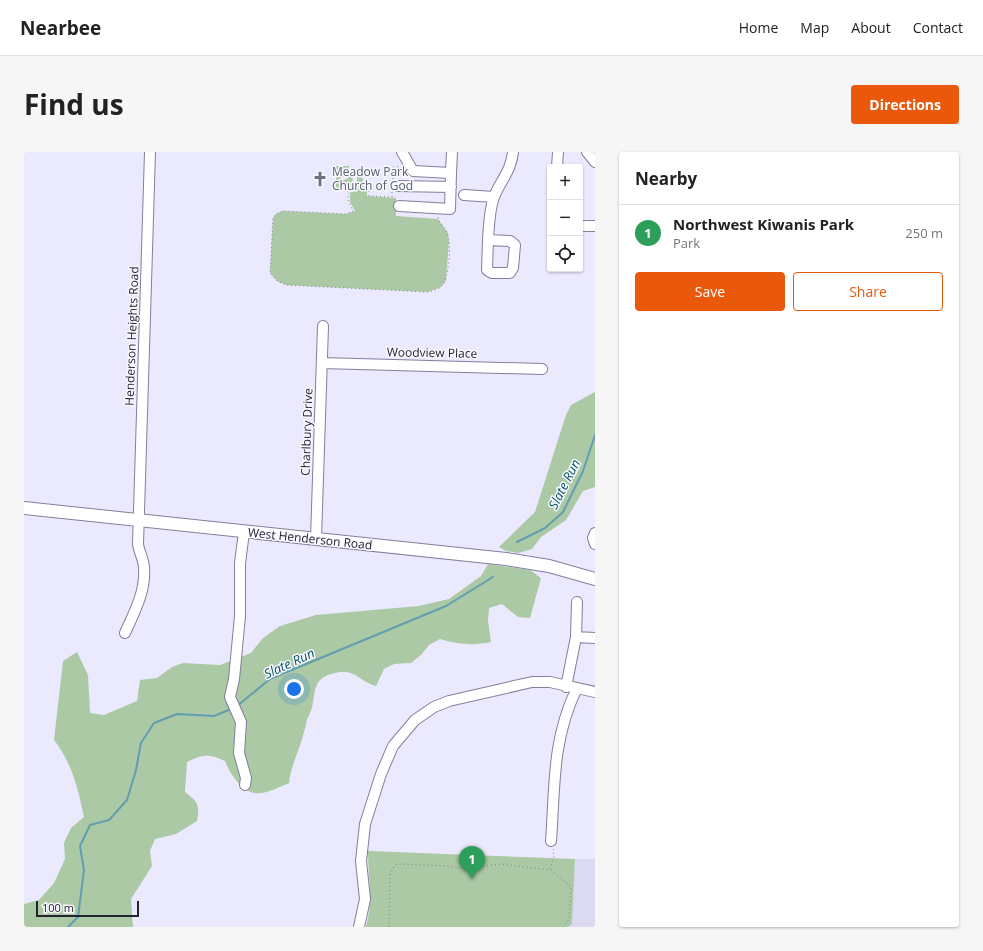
<!DOCTYPE html>
<meta charset="utf-8">
<style>
body{margin:0;font-family:"Open Sans",sans-serif;background:#f6f6f6;color:#222}
.controls{position:absolute;right:12px;top:12px;display:grid;overflow:hidden;border-radius:4px;box-shadow:0 1px 3px #0004}
.controls button{width:36px;height:36px;display:grid;place-items:center;padding:0;border:0;border-bottom:1px solid #e0e0e0;background:#fff;color:#222;font:20px sans-serif}
.scale{position:absolute;left:12px;bottom:10px;width:103px;box-sizing:border-box;padding-left:4px;border:2px solid #252330;border-top:0;font-size:11px;line-height:14px;white-space:nowrap;color:#252330;-webkit-text-stroke:3px #f8f8ff;paint-order:stroke}
.you{position:absolute;left:270px;top:537px;width:14px;height:14px;margin:-10px;border:3px solid #fff;border-radius:50%;background:#1a73e8;box-shadow:0 0 0 6px #1a73e833}
.badge{display:grid;place-items:center;width:26px;height:26px;border-radius:50%;background:#ea580c;color:#fff;font-size:13px;font-weight:700}
.pin{position:absolute;translate:-50% -33px;filter:drop-shadow(0 1px 2px #0008)}
.pin::after{content:'';position:absolute;top:21px;width:14px;height:12px;background:inherit;clip-path:polygon(0 0,100% 0,50% 100%)}
.list{margin:0;padding:0;list-style:none}
h2{display:flex;justify-content:space-between;align-items:center;height:52px;margin:0;padding:0 16px;font-size:17px}
h2 small{font-size:13px;font-weight:400;color:#767676}
.list li{display:grid;grid-template-columns:26px 1fr auto;gap:12px;align-items:center;box-sizing:border-box;height:56px;padding:0 16px;border-top:1px solid #e0e0e0}
.list b{display:block;font-size:15px;white-space:nowrap}
.list p{margin:0;font-size:13px;white-space:nowrap;color:#767676}
.list em{font-size:13px;font-style:normal;color:#767676}
.actions{display:flex;gap:8px;padding:12px 16px}
.actions a{flex:1;padding:9px 0;border:1px solid #ea580c;border-radius:4px;text-align:center;font-size:14px;color:#ea580c}
.actions .main{background:#ea580c;color:#fff}
.icon{flex:none;width:22px;height:22px;fill:none;stroke:currentColor;stroke-width:2;stroke-linecap:round;stroke-linejoin:round}
.map{position:relative;flex:none;width:571px;height:775px;overflow:hidden;border-radius:4px}
header{display:flex;align-items:center;gap:24px;box-sizing:border-box;height:56px;padding:0 20px;background:#fff;border-bottom:1px solid #e0e0e0}
header strong{font-size:19px}
nav{display:flex;gap:22px;margin-inline-start:auto;font-size:14px}
.intro{display:flex;align-items:center;justify-content:space-between;box-sizing:border-box;height:96px;padding:0 24px}
h1{margin:0;font-size:28px}
.button{padding:10px 18px;border-radius:4px;background:#ea580c;color:#fff;font-size:14px;font-weight:700}
main{display:flex;gap:24px;padding:0 24px}
aside{flex:1;background:#fff;border-radius:4px;box-shadow:0 1px 3px #0004}
.map>svg:first-child{display:block}
.built{fill:#dcd9f2}
.green{fill:#aac9a4}
.lines{fill:none;stroke-linecap:round;stroke-linejoin:round}
.stream{stroke:#629eb0;stroke-width:2}
.minor-casing{stroke:#837e9d;stroke-width:12}
.major-casing{stroke:#837e9d;stroke-width:14}
.path{stroke:#807e8e;stroke-width:1;stroke-dasharray:1 3;stroke-linecap:butt}
.minor{stroke:#fff;stroke-width:10}
.major{stroke:#fff;stroke-width:12}
.labels{text-anchor:middle;stroke-width:3;stroke-linejoin:round;paint-order:stroke}
.worship-label{font-size:12px;fill:#5b616d;stroke:#f8f8ff;text-anchor:start}
.street-label{font-size:12px;fill:#252330;stroke:#f8f8ff}
.water-label{font-size:13px;font-style:italic;fill:#025361;stroke:#f8f8ff}
</style>
<header>
<strong>Nearbee</strong>
<nav><a>Home</a><a>Map</a><a>About</a><a>Contact</a></nav>
</header>
<div class="intro"><h1>Find us</h1><a class="button">Directions</a></div>
<main>
<div class="map">
<svg width="571" height="775" viewBox="0 0 571 775">
<rect width="100%" height="100%" fill="#ebe9fd"/>
<path class="built" d="M551,707H571V775H544L548,771Z"/>
<path class="green" d="M312,14H325V17L320,19L321,24L317,26V29L323,27L327,19H337L339,28L338,31L333,32V22L329,21L328,36L325,37L319,34L312,39Z
M339,34L343,35V44L372,46V64L414,67L424,81L425,90L422,128L417,135L404,140L262,133L253,129L246,121L249,66L252,62L259,59L322,62L331,59L326,50V41Z
M571,240V335L559,339L542,368L517,385L508,397L494,401L482,399L475,395L511,360L542,263L547,253Z
M464,412L506,418L517,426L506,466L494,465L478,452L465,456L464,469L467,490C449,494 433,492 416,487L405,493L397,503L387,511L370,512L360,517L352,534C341,532 333,521 322,520C315,519 301,523 296,528C288,537 291,551 286,561C281,571 283,570 280,580C276,598 267,612 265,631C256,635 240,643 230,641C216,638 206,621 201,609C185,602 180,602 163,610L161,640C174,650 176,652 173,669L152,682L131,687L126,699L128,714L107,747L109,775H0V752L15,748L30,731L41,707L40,691L47,676L60,665C54,637 48,611 30,588L39,509L53,500L64,523L66,561L80,563L113,549L116,528L133,526L148,515L159,511L196,513L227,501L239,486L256,474L292,463L395,454L425,447L457,424Z
M344,699L551,707L548,772L544,775H342C350,744 344,729 344,699Z"/>
<g class="lines">
<path class="stream" d="M493,390L521,376L539,360L559,319L571,283
M213,554L246,527L422,454L469,425
M44,775L54,765L60,718L56,694L66,673L85,668L103,648L112,618L117,591L130,571L153,562L190,564L207,557"/>
<g class="minor-casing">
<path id="minor" d="M378,0L389,19L427,21L428,0
M563,0L571,10
M533,15L534,0
M374,34L427,35
M440,43L470,45
M375,54L426,57L427,21
M556,74H571
M464,88L486,89L491,93L489,116L486,121H468L463,118Z
M464,88C465,74 465,59 470,45C477,28 487,19 489,0
M298,211L518,217
M220,380L216,411V464L210,527L206,545L217,570L215,601L222,626L221,633
M571,381L569,386L571,392
M292,387L299,174
M101,481C110,461 122,439 120,416C120,408 115,400 114,392L126,0
M552,485L571,486
M542,535L552,485L553,450
M527,689C531,634 528,589 552,538
M335,775L341,747L337,709L341,672L357,622L369,594L391,568L410,555L425,549L508,530H526L571,540"/>
</g>
<g class="major-casing">
<path id="major" d="M0,356L482,407L525,414L571,427"/>
</g>
<path class="path" d="M369,27V15H376
M368,40V45L345,44V34H334L324,42V48L329,59L322,62L259,59L252,62L249,66L246,121L253,129L262,133L404,140C409,139 415,137 418,134C425,126 428,90 423,81C421,75 415,72 414,65
M526,717L530,704L529,697
M365,775L366,722L371,713L378,712L424,714L441,717L476,712L527,718L547,735L545,767L540,775"/>
<use href="#minor" class="minor"/>
<use href="#major" class="major"/>
</g>
<defs>
<g id="church-bare" transform="scale(1.2)"><path d="M-1.2-6h2.4v3.5h3.3v2.4h-3.3V6h-2.4V-.1h-3.3v-2.4h3.3Z" fill="#6b7280" stroke="#f8f8ff" stroke-width="2.5" paint-order="stroke"/></g>
</defs>
<g fill-rule="evenodd">
<use href="#church-bare" x="296" y="27"/>
</g>
<g class="labels">
<g class="worship-label">
<text x="308" y="24">Meadow Park<tspan x="308" dy="14">Church of God</tspan></text>
</g>
<g class="street-label">
<text transform="translate(108 184) rotate(-88)" y="4">Henderson Heights Road</text>
<text transform="translate(408 201) rotate(1)" y="4">Woodview Place</text>
<text transform="translate(283 280) rotate(-88)" y="4">Charlbury Drive</text>
<text transform="translate(286 387) rotate(6)" y="4">West Henderson Road</text>
</g>
<g class="water-label">
<text transform="translate(540 332) rotate(-63)" y="5">Slate Run</text>
<text transform="translate(265 511) rotate(-25)" y="5">Slate Run</text>
</g>
</g>
</svg>
<div class="controls">
<button>+</button>
<button>−</button>
<button><svg class="icon" aria-label="locate" viewBox="0 0 24 24"><circle cx="12" cy="12" r="6"/><path d="M12 2v4M12 18v4M2 12h4M18 12h4"/></svg></button>
</div>
<div class="scale">100 m</div>
<div class="you"></div>
<div class="pin badge" style="left:448px;top:727px;background:#2e9e5b">1</div>
</div>
<aside>
<h2>Nearby<small></small></h2>
<ul class="list">
<li><span class="badge" style="background:#2e9e5b">1</span><div><b>Northwest Kiwanis Park</b><p>Park</p></div><em>250 m</em></li>
</ul>
<div class="actions"><a class="main">Save</a><a>Share</a></div>
</aside>
</main>
